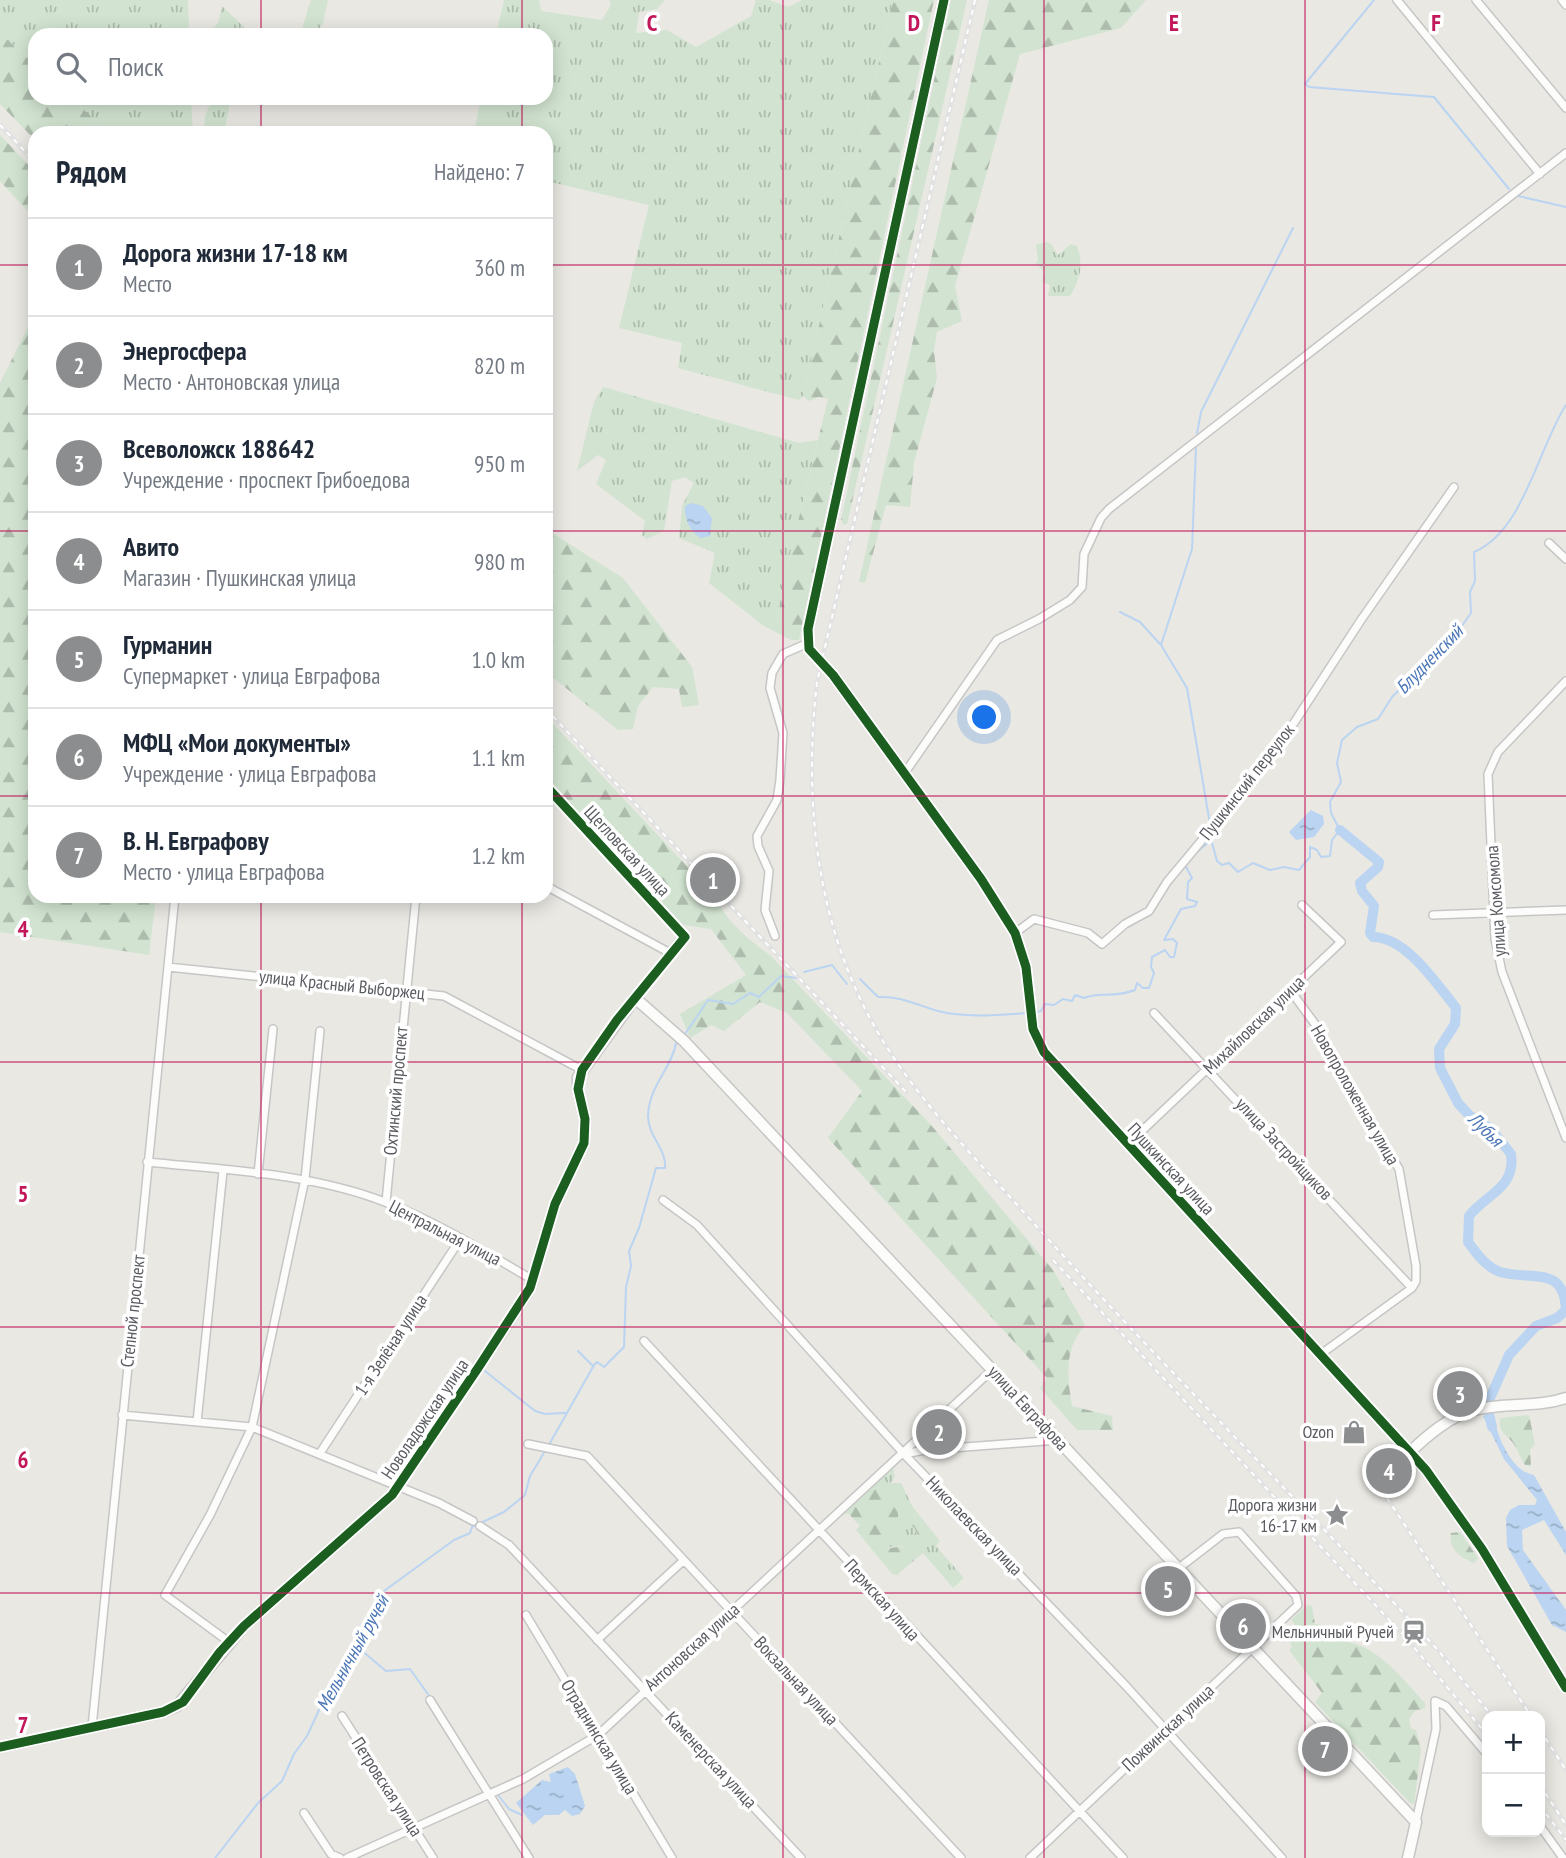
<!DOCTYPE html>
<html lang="ru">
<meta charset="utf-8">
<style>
body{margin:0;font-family:"PT Sans Narrow",sans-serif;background:#f6f6f7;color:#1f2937}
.controls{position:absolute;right:21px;bottom:21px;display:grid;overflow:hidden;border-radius:14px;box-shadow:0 4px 18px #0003}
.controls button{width:63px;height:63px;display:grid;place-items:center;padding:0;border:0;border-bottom:2px solid #e0e1e3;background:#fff;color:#1f2937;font:35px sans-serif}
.you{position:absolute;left:985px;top:718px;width:24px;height:24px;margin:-18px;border:5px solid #fff;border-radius:50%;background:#1a73e8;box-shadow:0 0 0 10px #1a73e833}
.badge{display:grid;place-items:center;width:46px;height:46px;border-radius:50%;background:#8c8d8e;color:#fff;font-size:23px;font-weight:700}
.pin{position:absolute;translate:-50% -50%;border:4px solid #fff;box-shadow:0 2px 7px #0006}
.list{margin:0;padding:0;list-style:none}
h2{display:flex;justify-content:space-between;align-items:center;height:91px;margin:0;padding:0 28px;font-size:30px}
h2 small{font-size:23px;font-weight:400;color:#747a83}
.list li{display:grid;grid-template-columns:46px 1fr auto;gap:21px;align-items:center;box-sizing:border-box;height:98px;padding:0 28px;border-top:2px solid #e0e1e3}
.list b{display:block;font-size:26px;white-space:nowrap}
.list p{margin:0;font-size:23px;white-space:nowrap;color:#747a83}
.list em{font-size:23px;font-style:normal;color:#747a83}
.icon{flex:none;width:38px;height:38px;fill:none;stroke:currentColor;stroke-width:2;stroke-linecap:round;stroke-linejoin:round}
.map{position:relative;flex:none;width:1566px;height:1858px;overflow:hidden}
.search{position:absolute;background:#fff;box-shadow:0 4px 18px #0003;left:28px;top:28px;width:525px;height:77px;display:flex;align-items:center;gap:18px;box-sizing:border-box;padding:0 24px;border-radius:21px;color:#747a83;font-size:26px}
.panel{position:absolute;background:#fff;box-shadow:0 4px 18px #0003;left:28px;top:126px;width:525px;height:777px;border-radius:21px}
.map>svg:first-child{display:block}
.grass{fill:url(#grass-tufts)}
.forest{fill:url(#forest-firs)}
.water{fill:url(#water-ripples)}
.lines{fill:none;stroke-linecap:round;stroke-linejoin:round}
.stream{stroke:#bad4f1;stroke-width:2}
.river{stroke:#bad4f1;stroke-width:10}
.street-casing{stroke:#c6c6c6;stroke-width:10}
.secondary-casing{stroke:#c6c6c5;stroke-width:13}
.street{stroke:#fcfcfb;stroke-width:7}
.secondary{stroke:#fcfcfb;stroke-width:10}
.rail-casing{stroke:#e1e2e1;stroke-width:4.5}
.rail{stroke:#fff;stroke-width:2;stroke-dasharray:5;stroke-linecap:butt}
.cycleway-casing{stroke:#fff;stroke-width:13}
.cycleway{stroke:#1b5e20;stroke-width:9}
.grid{fill:none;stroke:#c2185b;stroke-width:2;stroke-opacity:0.55}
.labels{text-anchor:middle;stroke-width:7;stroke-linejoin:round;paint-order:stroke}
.street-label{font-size:18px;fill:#5a5c61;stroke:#fff}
.poi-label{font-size:18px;fill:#5a5c61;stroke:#fff;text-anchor:end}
.water-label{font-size:19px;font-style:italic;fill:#4c76b7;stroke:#fff}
.grid-label{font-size:23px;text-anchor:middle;font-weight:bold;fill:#c2185b;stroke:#fff;stroke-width:7;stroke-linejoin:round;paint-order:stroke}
</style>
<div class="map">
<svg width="1566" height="1858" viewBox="0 0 1566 1858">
<defs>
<pattern id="grass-tufts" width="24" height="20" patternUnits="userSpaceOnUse" patternTransform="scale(1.75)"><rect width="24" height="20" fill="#d2e4d1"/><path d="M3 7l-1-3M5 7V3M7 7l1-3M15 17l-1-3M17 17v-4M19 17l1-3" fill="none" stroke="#adbcad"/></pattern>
<pattern id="forest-firs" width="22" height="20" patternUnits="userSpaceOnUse" patternTransform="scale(1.75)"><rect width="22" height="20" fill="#d2e4d1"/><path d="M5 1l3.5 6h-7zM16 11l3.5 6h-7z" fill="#adbcad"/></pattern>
<pattern id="water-ripples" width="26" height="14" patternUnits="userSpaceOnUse" patternTransform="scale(1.75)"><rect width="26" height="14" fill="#bad4f1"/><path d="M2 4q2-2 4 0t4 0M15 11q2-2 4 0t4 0" fill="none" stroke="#9aafc7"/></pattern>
</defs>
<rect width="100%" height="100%" fill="#e9e8e3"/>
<path class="grass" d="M0,0H188L189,35H35V65L0,33Z
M311,0H328L323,23L315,35H300Z
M504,0H539L541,11L602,20L611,5L609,0H665L657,9L639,12L636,33L667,30L696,47L751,16L756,0H769L788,7L802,0H893L803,396L799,400L678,368L682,343L619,328L649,205L546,181V133H474L481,98H546V35H496Z
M222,6L244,27L242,35H206L218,23Z
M71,98H191L193,133H109Z
M213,98H231L224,133H204L205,116Z
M1046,242L1051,244L1058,255L1071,244L1077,246C1084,263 1080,281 1070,296H1048L1050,285L1042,282L1045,271L1035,264L1038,261L1036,245Z
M603,387L799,443L818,440L783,583L777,621L788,631L791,640L764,626L709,583L715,553L679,538L682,506L694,483L685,477L672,481L664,531L647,539L642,535L645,521L596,484L606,460L598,455L577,471L594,402Z
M893,1468L895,1476L891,1483H901L912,1506L940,1541L936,1546L964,1578L953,1588L923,1553L918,1557L907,1546L887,1547L888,1542L909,1526L914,1527L918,1538L919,1523L914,1514L898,1519C899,1502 888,1491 871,1488Z"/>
<path class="forest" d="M893,0H934L799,640H791L788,631L777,622L783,583L828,399L819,397L809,401L803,396Z
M951,0H967L847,524L844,525L841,520Z
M989,0H1146L1121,28L1020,54L955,286L962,321L937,332L934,351L937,378L914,463L910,507L886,505L865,583L859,582Z
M0,33L35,65V98H71L109,133H35V140L0,104Z
M0,135L35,172V219L0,181Z
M35,313V896H156L149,955L0,932V383Z
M546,529L623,578L692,667L699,705L682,707L679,689L653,687L638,706L633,729L618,730L546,672Z
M546,716L714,895C727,922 746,938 770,955L931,1125L1053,1270L1085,1325C1064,1350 1067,1375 1072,1406L1112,1416L1113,1430H1077L1040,1388L1047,1378L828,1138L862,1091L787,1013L760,1002L724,1031L711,1025L690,1038L680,1014L746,975L711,929L683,925L546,777Z
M1529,1415L1535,1444L1530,1450L1531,1466L1525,1465C1520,1458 1518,1449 1513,1443C1506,1434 1498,1433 1500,1418Z
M871,1488L884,1491L898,1504V1519L912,1512L925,1532L927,1542H921L914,1527L909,1526L888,1542L889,1548L907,1546L918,1557L897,1575L892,1574L856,1530L860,1526L848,1513L842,1516Z
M1460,1532L1478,1558L1474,1563C1461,1558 1448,1549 1451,1533Z
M1307,1605L1312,1606L1315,1624L1322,1625L1335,1640C1376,1642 1399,1675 1425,1703V1708L1415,1711L1409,1719L1411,1729L1416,1730L1421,1750L1414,1804L1410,1803L1315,1702L1322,1693L1289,1650L1292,1647L1290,1641L1300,1631L1291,1620Z"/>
<path class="water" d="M691,503L703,506L712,518L710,536L701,538C690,532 684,518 685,506Z
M1311,810L1323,816L1324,824L1314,837L1296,840L1289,832Z
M1493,1415C1497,1435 1511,1472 1534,1475L1566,1532V1555L1544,1520L1522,1530L1523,1550L1566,1610V1632L1552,1625L1507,1546L1506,1518L1510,1510L1519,1505H1535L1537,1500L1504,1459L1483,1416Z
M568,1767L575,1774L585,1806L580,1814L572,1816L565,1810L559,1815H545L533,1825L516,1803L542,1780L551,1782L549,1774Z"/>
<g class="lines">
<path class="stream" d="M1374,0L1305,84L1309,87L1434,97L1509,189
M1518,196L1566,207
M1197,433L1201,412L1293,228
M1196,447L1192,549L1161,645L1187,688L1210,824
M1120,612L1140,622L1160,644
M1198,851L1209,842L1212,843L1217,861L1222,865L1229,863L1238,872L1253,863L1270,870L1284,867L1299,870L1310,857V847L1317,850L1321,857L1330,856L1332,840L1340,830L1331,813L1330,802L1341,782L1337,763L1342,740L1357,727L1378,719L1392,697L1455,636L1471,613L1470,592L1475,581L1474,552C1524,531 1538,448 1566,405
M804,972L832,965L847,984
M860,979L878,997C901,996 917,1005 938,1011C965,1018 998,1015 1027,1013
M1036,1012L1041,1011L1045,1004L1054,1005L1063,999L1072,1001L1075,995L1084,998C1096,992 1116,998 1135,990L1137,983L1143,988H1149L1154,973L1151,967L1152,957L1165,950L1170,957H1174L1177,943L1173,939L1164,940L1181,909L1195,906L1197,902L1187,899L1188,882L1192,878L1185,865
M685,1034L708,1000L733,1004L750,993L759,997L781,976L796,978
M578,1351L592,1365
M485,1371L535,1411L545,1414L565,1413
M550,1443L594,1365L597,1362L604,1367L624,1347L626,1287L631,1266L629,1251L639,1228L656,1168H665C667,1150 648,1136 648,1116C649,1085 672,1068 676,1043
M355,1645L386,1671L410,1669L430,1697
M440,1710L483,1779
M498,1795L509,1809L522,1815
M215,1858L258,1803L282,1781L294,1754L307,1736L331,1684L384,1591L454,1540L470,1533L472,1527L504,1512L525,1495L530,1476L545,1451"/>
<path class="river" d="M1340,830L1379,862L1378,867L1360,883L1362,891L1374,906L1370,933L1373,937C1406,937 1437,984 1456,1008L1455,1024L1439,1049L1440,1068L1458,1103L1469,1115L1491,1129L1511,1154C1516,1188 1486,1194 1469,1216L1468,1242C1476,1253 1486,1267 1500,1272C1530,1281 1564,1264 1566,1310L1557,1318L1536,1326L1509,1355L1487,1405L1492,1427"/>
<g class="street-casing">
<path id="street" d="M1397,0L1540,174
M1476,0L1566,108
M1562,0L1566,5
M1549,543L1566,559
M1566,681L1498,752L1488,774L1495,939L1502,972L1566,1138
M904,774L997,640L1039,619L1070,600L1082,587L1084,554L1101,518L1109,509L1566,153
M546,786L684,935L635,998
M546,886L672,954
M1433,915L1566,910
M1015,933L1034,919L1088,933L1102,944L1125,924L1149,911L1167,882L1233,803L1259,765L1275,752L1361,620L1454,487
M775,936L765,910L769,871L758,846L757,836L777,800L780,780L783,733L770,688L772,673L783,654L808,643
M168,967L444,996L582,1070
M1290,990L1315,1024L1399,1169L1416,1266V1281L1412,1288L1321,1354
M1154,1013L1412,1288
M1127,1145L1341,942L1302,905
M147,1162C226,1170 310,1173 385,1202C437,1222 485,1252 533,1280
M258,1174L273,1029
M663,1200L697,1225L904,1454L1127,1687L1282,1858
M386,1202L416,896
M644,1341L1123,1858
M122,1415L252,1427L439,1503L473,1521
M197,1422L223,1171
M528,1444L587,1456L961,1858
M320,1453L461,1238
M904,1454L925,1450L1058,1440
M480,1526L509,1545L801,1858
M526,1615L672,1858
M597,1640L684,1560
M229,1642L165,1595L210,1515L252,1427L305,1179L320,1031
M430,1700L529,1858
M342,1716L433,1858
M92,1727L175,896
M304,1813L331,1854L340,1858
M1416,1822L1436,1729L1435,1701L1446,1706L1487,1754
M1540,1826L1563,1858
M347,1858L523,1779L598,1735L992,1370
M1030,1858L1298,1605L1296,1596L1239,1532L1223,1534L1179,1568"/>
</g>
<g class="secondary-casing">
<path id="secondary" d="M944,0L808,629L809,649L833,675L981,879L1015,933L1026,967L1033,1029L1044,1052L1426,1470L1482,1549L1566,1688
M1410,1452C1428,1435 1450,1416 1474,1410C1504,1402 1536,1408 1566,1398
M0,1747L163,1712L177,1706L244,1626L392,1495L504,1329L530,1288L555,1204L584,1143L585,1119L578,1089V1077L635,998L684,1041L1416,1822L1408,1858"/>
</g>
<use href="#street" class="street"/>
<use href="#secondary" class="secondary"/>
<g class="rail-casing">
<path id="rail" d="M975,0L817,682C805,786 813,897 858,994C896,1078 959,1140 1020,1208C1155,1359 1300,1501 1437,1649L1492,1716
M0,125L35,162
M546,709L906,1092
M1053,1260L1407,1639L1487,1735
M1387,1498L1531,1716
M1540,1730L1566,1770
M1540,1785L1566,1825
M1540,1806L1566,1840"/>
</g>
<use href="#rail" class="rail"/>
<g class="cycleway-casing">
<path id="cycleway" d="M944,0L808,629L809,649L833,675L981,879L1015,933L1026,967L1033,1029L1044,1052L1426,1470L1482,1549L1566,1688
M0,1747L163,1712L183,1702L220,1652L244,1626L392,1495L478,1368L530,1288L555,1204L584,1143L585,1119L578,1089L582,1070L617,1020L685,937L546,786"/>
</g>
<use href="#cycleway" class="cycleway"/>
</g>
<path class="grid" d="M261,0V35M522,0V35M783,0V1858M1044,0V1858M1305,0V1858M261,98V133M522,98V133M0,265H35M546,265H1566M0,531H35M546,531H1566M0,796H35M546,796H1566M261,896V1858M522,896V1858M0,1062H1566M0,1327H1566M0,1593H1566"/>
<defs>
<g id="shop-bare" transform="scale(1.89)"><path d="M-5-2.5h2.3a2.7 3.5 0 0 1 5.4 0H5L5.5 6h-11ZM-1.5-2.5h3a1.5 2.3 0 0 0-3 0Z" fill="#8c8d8e" stroke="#fff" stroke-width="2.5" paint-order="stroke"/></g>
<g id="sight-bare" transform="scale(1.89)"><path d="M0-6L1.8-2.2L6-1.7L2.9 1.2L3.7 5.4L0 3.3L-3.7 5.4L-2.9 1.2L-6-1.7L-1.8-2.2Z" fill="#8c8d8e" stroke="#fff" stroke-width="2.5" paint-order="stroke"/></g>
<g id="station-bare" transform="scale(1.89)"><path d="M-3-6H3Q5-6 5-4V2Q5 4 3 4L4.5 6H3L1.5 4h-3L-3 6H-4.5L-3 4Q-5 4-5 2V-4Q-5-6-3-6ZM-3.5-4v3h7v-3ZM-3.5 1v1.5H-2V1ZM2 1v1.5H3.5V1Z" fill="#8c8d8e" stroke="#fff" stroke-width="2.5" paint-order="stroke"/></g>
</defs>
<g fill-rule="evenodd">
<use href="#shop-bare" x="1354" y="1432"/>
<use href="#sight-bare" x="1337" y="1515"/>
<use href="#station-bare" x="1414" y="1632"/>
</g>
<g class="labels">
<g class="street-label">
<text transform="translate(1247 782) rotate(-52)" y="6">Пушкинский переулок</text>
<text transform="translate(627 851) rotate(47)" y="6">Щегловская улица</text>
<text transform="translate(1496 901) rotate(-94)" y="6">улица Комсомола</text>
<text transform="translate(342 985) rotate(6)" y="6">улица Красный Выборжец</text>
<text transform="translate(1254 1025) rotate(-44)" y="6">Михайловская улица</text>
<text transform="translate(396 1091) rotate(-85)" y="6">Охтинский проспект</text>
<text transform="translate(1355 1095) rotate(60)" y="6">Новопроложенная улица</text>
<text transform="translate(1284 1149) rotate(47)" y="6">улица Застройщиков</text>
<text transform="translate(1171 1169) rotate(47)" y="6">Пушкинская улица</text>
<text transform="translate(445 1233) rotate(27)" y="6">Центральная улица</text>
<text transform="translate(133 1311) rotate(-84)" y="6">Степной проспект</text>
<text transform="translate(391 1345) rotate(-57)" y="6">1-я Зелёная улица</text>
<text transform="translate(1028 1408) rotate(47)" y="6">улица Евграфова</text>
<text transform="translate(425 1419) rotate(-56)" y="6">Новоладожская улица</text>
<text transform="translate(974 1526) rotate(46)" y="6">Николаевская улица</text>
<text transform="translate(882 1600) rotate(48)" y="6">Пермская улица</text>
<text transform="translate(692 1647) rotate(-42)" y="6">Антоновская улица</text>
<text transform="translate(796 1681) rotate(47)" y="6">Вокзальная улица</text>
<text transform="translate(1168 1728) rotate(-43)" y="6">Пожвинская улица</text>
<text transform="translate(599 1737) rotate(59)" y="6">Отраднинская улица</text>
<text transform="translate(711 1760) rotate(47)" y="6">Каменерская улица</text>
<text transform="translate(387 1787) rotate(57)" y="6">Петровская улица</text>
</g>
<g class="poi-label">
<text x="1334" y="1438">Ozon</text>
<text x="1317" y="1511">Дорога жизни<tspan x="1317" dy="21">16-17 км</tspan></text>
<text x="1394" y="1638">Мельничный Ручей</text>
</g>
<g class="water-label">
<text transform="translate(1429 659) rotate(-46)" y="7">Блудненский</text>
<text transform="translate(1486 1129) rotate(44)" y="7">Лубья</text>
<text transform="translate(352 1653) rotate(-61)" y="7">Мельничный ручей</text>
</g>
</g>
<g class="grid-label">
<text x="652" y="31">C</text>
<text x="914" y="31">D</text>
<text x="1174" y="31">E</text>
<text x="1436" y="31">F</text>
<text x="23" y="937">4</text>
<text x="23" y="1202">5</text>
<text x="23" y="1468">6</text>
<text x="23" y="1733">7</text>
</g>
</svg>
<div class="controls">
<button>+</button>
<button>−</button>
</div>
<div class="you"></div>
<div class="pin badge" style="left:713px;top:880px">1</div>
<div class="pin badge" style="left:939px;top:1432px">2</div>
<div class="pin badge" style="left:1460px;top:1394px">3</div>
<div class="pin badge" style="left:1389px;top:1471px">4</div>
<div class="pin badge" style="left:1168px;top:1589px">5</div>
<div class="pin badge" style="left:1243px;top:1626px">6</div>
<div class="pin badge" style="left:1325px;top:1749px">7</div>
<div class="search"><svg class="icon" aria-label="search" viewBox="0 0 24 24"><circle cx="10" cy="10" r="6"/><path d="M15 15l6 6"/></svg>Поиск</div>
<section class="panel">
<h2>Рядом<small>Найдено: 7</small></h2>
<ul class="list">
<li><span class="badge">1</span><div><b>Дорога жизни 17-18 км</b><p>Место</p></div><em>360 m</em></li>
<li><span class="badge">2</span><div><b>Энергосфера</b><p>Место · Антоновская улица</p></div><em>820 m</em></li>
<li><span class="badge">3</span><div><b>Всеволожск 188642</b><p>Учреждение · проспект Грибоедова</p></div><em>950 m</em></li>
<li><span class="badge">4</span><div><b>Авито</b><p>Магазин · Пушкинская улица</p></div><em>980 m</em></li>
<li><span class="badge">5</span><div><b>Гурманин</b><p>Супермаркет · улица Евграфова</p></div><em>1.0 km</em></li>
<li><span class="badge">6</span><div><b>МФЦ «Мои документы»</b><p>Учреждение · улица Евграфова</p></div><em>1.1 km</em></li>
<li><span class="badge">7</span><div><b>В. Н. Евграфову</b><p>Место · улица Евграфова</p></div><em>1.2 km</em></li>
</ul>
</section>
</div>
